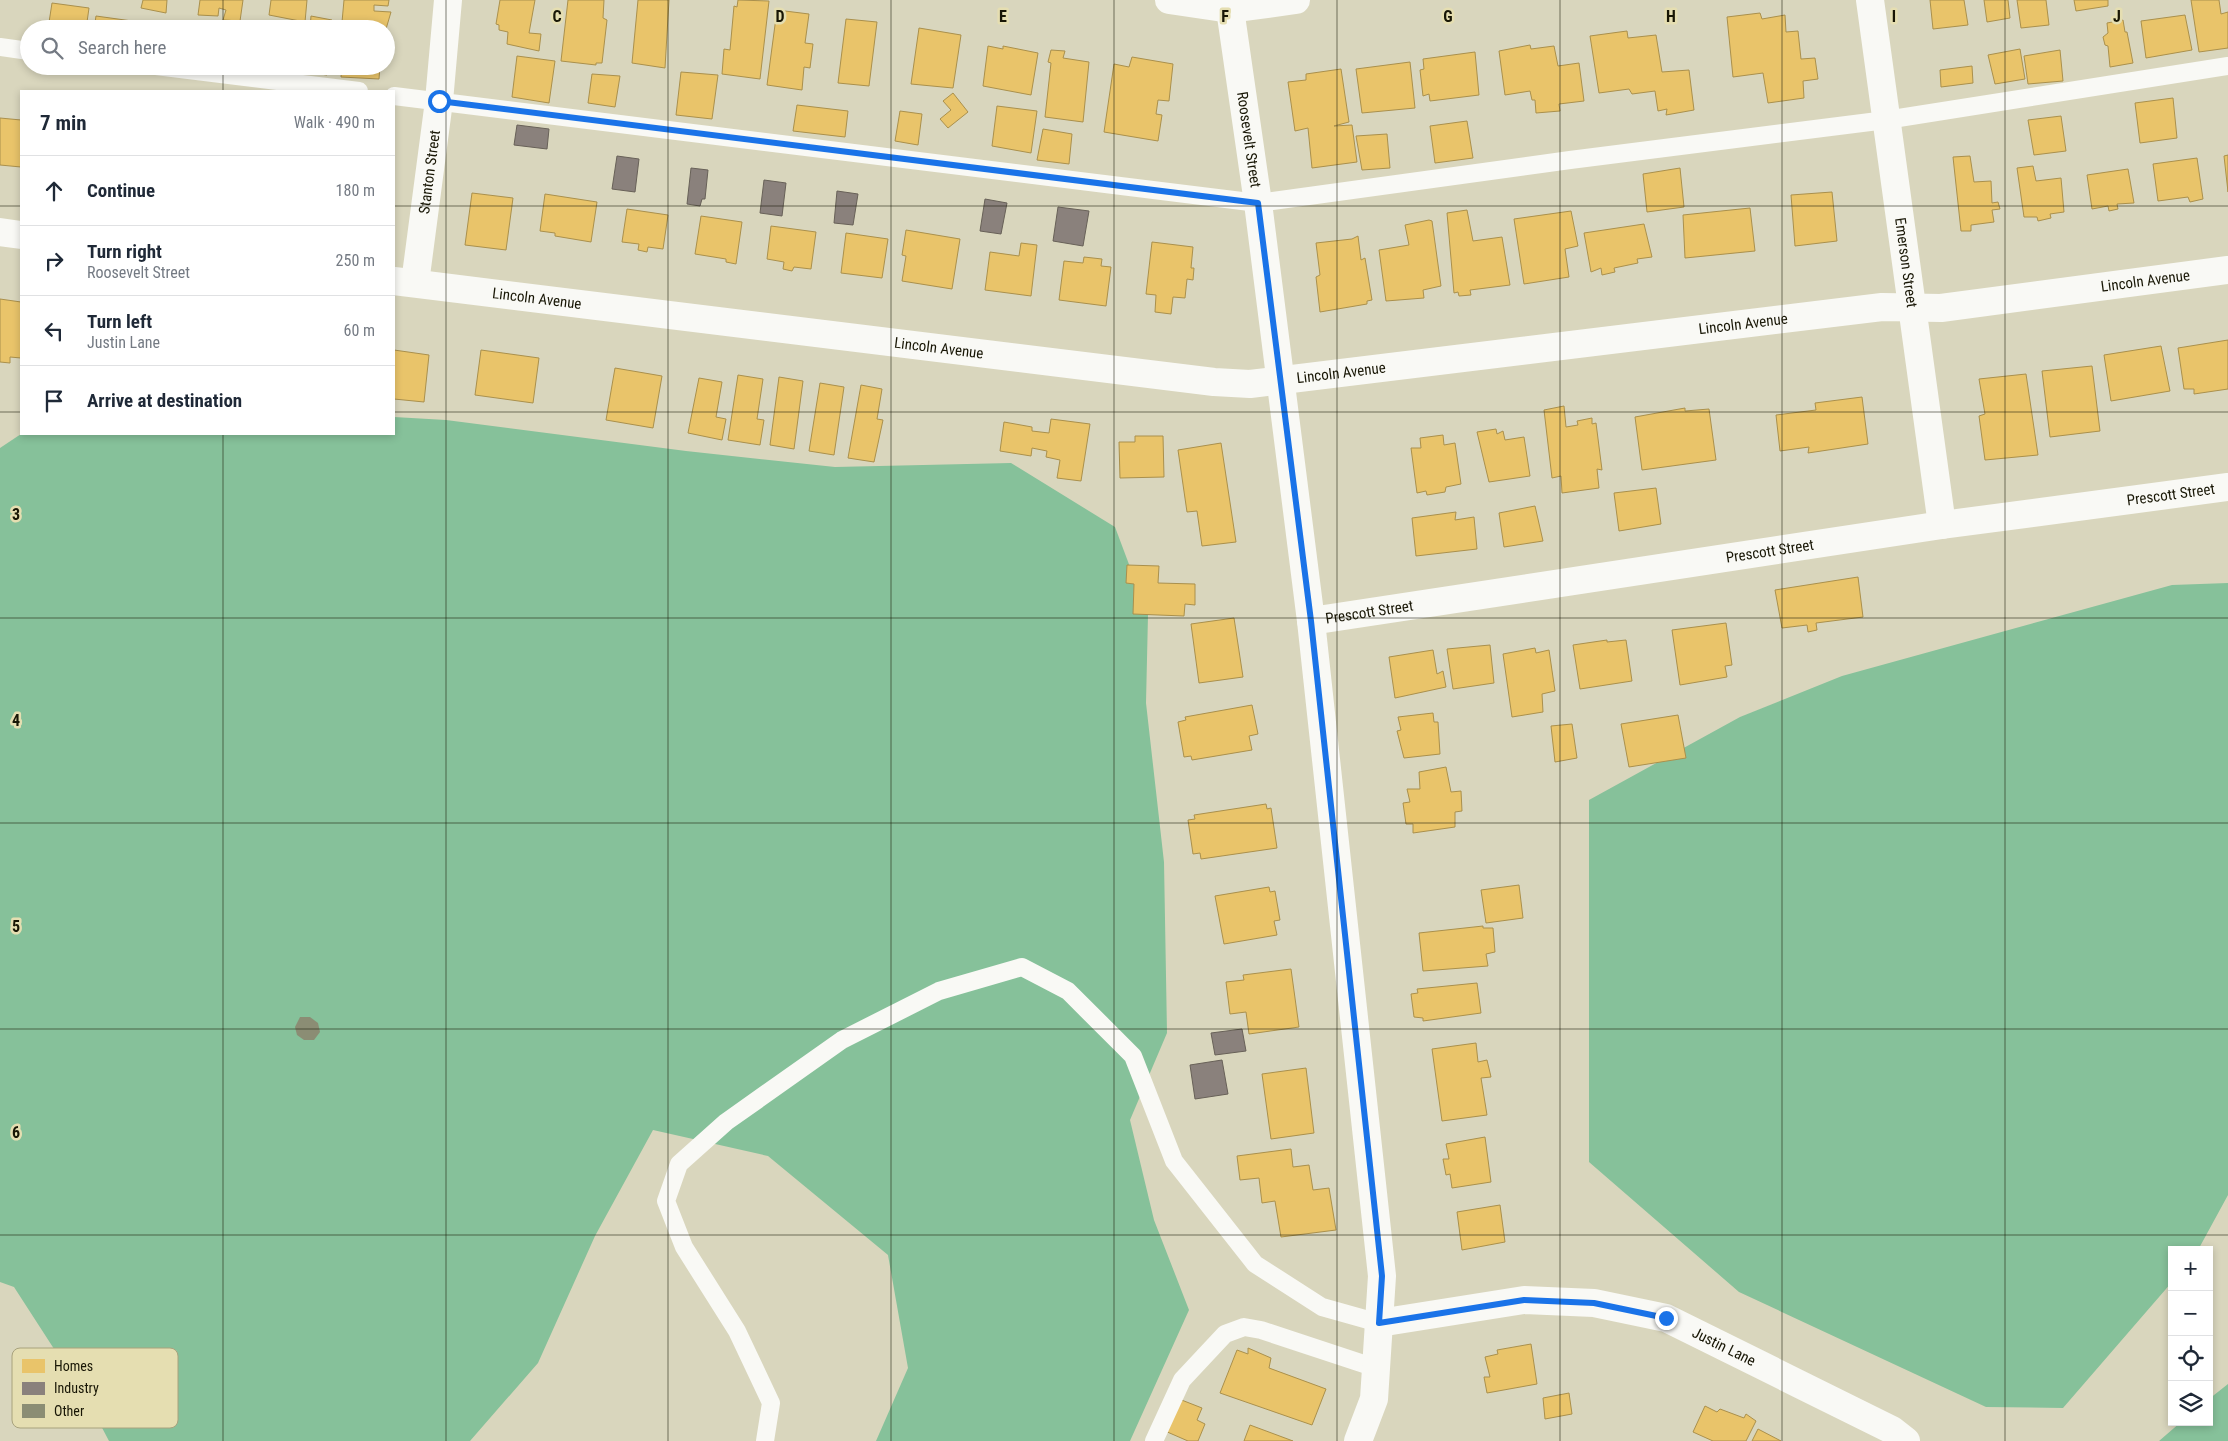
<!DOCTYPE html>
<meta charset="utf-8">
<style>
body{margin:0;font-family:"Roboto Condensed",sans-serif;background:#f6f6f7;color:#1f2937}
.controls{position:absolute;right:15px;bottom:15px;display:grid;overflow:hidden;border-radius:0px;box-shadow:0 2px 8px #0003}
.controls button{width:45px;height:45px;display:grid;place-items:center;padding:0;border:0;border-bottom:1px solid #e0e1e3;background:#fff;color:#1f2937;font:25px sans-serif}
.stop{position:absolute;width:15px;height:15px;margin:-11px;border:4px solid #1a73e8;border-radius:50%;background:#fff}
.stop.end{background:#1a73e8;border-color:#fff;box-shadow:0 1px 5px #0008}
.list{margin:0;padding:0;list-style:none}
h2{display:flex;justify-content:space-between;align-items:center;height:65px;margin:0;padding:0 20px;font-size:21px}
h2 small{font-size:16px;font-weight:400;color:#747a83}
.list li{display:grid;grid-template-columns:32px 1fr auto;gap:15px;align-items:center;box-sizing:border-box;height:70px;padding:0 20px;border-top:1px solid #e0e1e3}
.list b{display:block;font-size:19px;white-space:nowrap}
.list p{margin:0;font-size:16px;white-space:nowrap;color:#747a83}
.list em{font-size:16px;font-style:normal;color:#747a83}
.icon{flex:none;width:28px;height:28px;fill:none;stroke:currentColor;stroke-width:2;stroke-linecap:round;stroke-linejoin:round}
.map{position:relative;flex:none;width:2228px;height:1441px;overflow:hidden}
.search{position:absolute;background:#fff;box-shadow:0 2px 8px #0003;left:20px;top:20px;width:375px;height:55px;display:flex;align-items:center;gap:12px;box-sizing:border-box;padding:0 18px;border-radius:28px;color:#747a83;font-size:19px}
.panel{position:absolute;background:#fff;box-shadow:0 2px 8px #0003;left:20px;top:90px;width:375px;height:345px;border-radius:0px}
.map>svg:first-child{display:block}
.forest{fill:#86c19a}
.homes{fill:#e9c46a;stroke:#aa904c}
.industry{fill:#8a817c;stroke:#686158}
.building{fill:#8b8d74}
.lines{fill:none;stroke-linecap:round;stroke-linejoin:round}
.service{stroke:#f9f9f5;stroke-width:18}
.minor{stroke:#f9f9f5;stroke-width:28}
.tertiary{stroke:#f9f9f5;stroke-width:28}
.route{stroke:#1a73e8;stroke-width:6}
.grid{fill:none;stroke:#181605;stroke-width:1;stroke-opacity:0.55}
.labels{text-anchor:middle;stroke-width:5;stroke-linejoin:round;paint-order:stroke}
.street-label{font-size:15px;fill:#181605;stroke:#e5deb1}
.key{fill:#e5deb1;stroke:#a8a27d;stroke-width:1}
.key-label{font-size:14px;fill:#181605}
.grid-label{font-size:16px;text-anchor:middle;font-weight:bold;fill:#181605;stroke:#e5deb1;stroke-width:5;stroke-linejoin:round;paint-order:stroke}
</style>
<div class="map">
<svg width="2228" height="1441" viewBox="0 0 2228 1441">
<rect width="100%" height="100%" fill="#d9d6bd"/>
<path class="forest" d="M394,417L446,420L686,451L835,467L1011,463L1115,527L1148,615L1146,703L1164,862L1167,1033L1130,1120L1154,1220L1189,1310L1130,1441H876L908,1368L888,1255L768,1156L653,1130L595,1236L538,1363L470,1441H109L89,1403L14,1287L0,1282V448L21,434H394Z
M2228,583V1195L2198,1250H2172V1282L2063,1408L1986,1407L1739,1292L1589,1162V800L1740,717L1842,676L2172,585Z
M2228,1384V1441H2159L2181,1422H2209V1399Z"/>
<path class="homes" d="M143,0H167L166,13L141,8Z
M200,0H243L240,21L223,20L226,10L219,8L218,16L198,15Z
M271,0H307L305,22L269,15Z
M344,0H389L388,6L374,5V11L391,12L386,29L354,27V24L342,22Z
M500,0H535L529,33L541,34L539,51L507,44L508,32L499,30V25L496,24Z
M568,0H604L603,18L607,20L602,63H596V65L561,61Z
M638,0H669L665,68L632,63Z
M738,0L769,1L760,79L722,74L724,49L730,50L734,6L737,7Z
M1930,0H1964L1968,25L1933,29Z
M1984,0H2008L2010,18L1987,22Z
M2017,0H2046L2049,25L2021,28Z
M2074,0H2108V6L2076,11Z
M2191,0H2219L2221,14L2228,12V48L2199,52Z
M52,3L89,8L86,29H48Z
M777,10L809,14L805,43L813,44L810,68L804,67L802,90L767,85Z
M1760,13L1762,19L1785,15L1786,32L1798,31L1801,59L1815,58L1818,79L1803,81L1804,98L1768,103L1763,73L1733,77L1727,17Z
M2185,15L2192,50L2146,58L2141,21Z
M96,16L132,21L131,29H94Z
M311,16L332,20L331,29H310Z
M846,19L877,22L869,86L838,83Z
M2123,20L2125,32H2127L2133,63L2110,67L2108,46L2105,45L2103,37L2108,33L2107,23Z
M919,28L961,35L953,88L911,84Z
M1627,31L1628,38L1656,35L1662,72L1689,70L1694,110L1666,115L1667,109L1658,111L1655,91L1632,94L1629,89L1599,93L1590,36Z
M1530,45L1531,49L1554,46L1558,66L1579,63L1584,101L1559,104L1560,111L1536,113L1535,100H1532L1530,91L1505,95L1499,51Z
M988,46L1003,49V46L1038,53L1031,95L983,86Z
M2020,49L2025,79L1995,84L1988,55Z
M1051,50L1065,51L1063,58L1089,62L1083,122L1045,117L1051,63L1048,62Z
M2060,50L2063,81L2028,84L2024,56Z
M1475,52L1479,95L1430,101L1429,94L1423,96L1420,70L1424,69L1423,59Z
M517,56L555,61L549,103L512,97Z
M1132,57L1173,64L1169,101L1158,100L1156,114L1162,115L1158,141L1104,132L1114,64L1129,67Z
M1410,62L1415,108L1362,113L1356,69Z
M291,66H329L327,75L291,70Z
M342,66H380L379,79L341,77Z
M1972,66L1973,83L1941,87L1940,70Z
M1341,69L1349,122L1334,126L1352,125L1357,162L1312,168L1308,128L1295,131L1288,82L1306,80V74Z
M681,72L718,75L712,119L676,115Z
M592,74L620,76L615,107L588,103Z
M953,93L968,112L948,128L940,119L951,110L943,101Z
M2173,98L2177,138L2140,143L2135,103Z
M797,105L848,111L845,137L793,131Z
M997,106L1037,111L1031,153L992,146Z
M900,111L922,114L918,145L895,141Z
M2061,116L2066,151L2034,155L2028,120Z
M0,118L21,120V167L0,165Z
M1467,121L1473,158L1435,163L1430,126Z
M1043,129L1072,134L1069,164L1037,160Z
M1387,134L1390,168L1362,170L1356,136Z
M2228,155V192L2224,156Z
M1970,156L1974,182L1991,181L1992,203L1998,202L2000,209L1992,210L1994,222L1971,225V231H1961L1953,157Z
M2197,158L2203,199L2190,202L2188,197L2158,201L2153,164Z
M2033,166L2036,181L2061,178L2064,212L2050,214L2051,218L2038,221L2037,217H2024L2017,168Z
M1680,168L1684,207L1647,212L1643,174Z
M2128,169L2134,203L2117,204L2118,209L2109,211L2108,206L2092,209L2087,175Z
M1832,192L1837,241L1795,246L1791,195Z
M472,193L513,198L506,250L465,245Z
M545,194L597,202L591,242L555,236V233L540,231Z
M1750,208L1755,251L1685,258L1683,215Z
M627,209L668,215L663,249L648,247L647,252L638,250L639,244L622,242Z
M1467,210L1473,241L1502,237L1510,285L1470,290L1471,295L1459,296L1458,292L1454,293L1447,213Z
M1571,211L1578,246L1565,249L1569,277L1524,284L1514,219Z
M701,216L742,222L736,264L726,262V259L695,254Z
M1429,220L1432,221L1441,286L1423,290L1424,298L1386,301L1379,250L1409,245L1405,225Z
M1644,224L1652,257L1637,259L1638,263L1614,268L1615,272L1602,275L1601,268L1591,272L1584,233Z
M771,226L816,232L811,269L794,267L792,271L783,269L784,262L767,259Z
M906,230L960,239L952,289L902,281L906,256L902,255Z
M846,233L888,239L882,278L841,273Z
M1358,236L1361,260L1365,258L1372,300L1367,301V304L1320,312L1316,277L1320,275L1316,243L1352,239Z
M1152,242L1193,247L1191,268H1194L1193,280L1187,279L1185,298L1173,297L1171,314L1155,312L1156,295L1146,294Z
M1021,243L1037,245L1031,296L985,290L990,252L1019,256Z
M1084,257L1102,259L1101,266L1111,267L1106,306L1059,300L1064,261L1083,263Z
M0,299L21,302V358L10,357V363L0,362Z
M2228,340V389L2194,394V389H2184L2178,348Z
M2161,346L2170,391L2111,401L2104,355Z
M394,350L429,355L424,402L394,399V404Z
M481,350L539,358L533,403L475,395Z
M2092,366L2100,431L2050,437L2042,371Z
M615,368L662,376L653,428L606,420Z
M2026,374L2038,455L1985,460L1979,416L1985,414L1979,379Z
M738,375L763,379L757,419L764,420L760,445L728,440Z
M779,377L803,381L794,449L770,445Z
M699,378L722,382L716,417L726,419L722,440L688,433Z
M820,383L844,387L834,455L809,451Z
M861,385L882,389L877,419L883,420L874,462L848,458Z
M1862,397L1868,444L1808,453L1809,447L1780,451L1776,415L1816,410L1815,403Z
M1564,406L1566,427L1578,425L1577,421L1592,418V424L1596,423L1602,470L1597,469L1599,488L1562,493L1561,476L1552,478L1544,410Z
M1685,408V411L1709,409L1716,460L1642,470L1635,417Z
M1051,419L1090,424L1081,481L1057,478L1060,460L1046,457L1047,451L1032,448L1031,456L1000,451L1004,422L1032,427V431L1049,433Z
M1496,429L1497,434L1503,431L1505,440L1524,437L1530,476L1489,482L1477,432Z
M1443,435L1444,445L1455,443L1461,484L1446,487L1445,492L1427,495L1426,491L1417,493L1411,448H1421L1420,438Z
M1135,436H1163L1164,477L1120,478L1119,442H1135Z
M1221,443L1236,542L1202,546L1197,511L1187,512L1178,450Z
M1656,488L1661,524L1619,531L1614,493Z
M1535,506L1543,541L1504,547L1499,513Z
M1456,512L1455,520L1474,517L1477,549L1416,556L1412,518Z
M1127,565L1159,566L1158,583L1195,584V605L1185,604L1184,616L1133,614L1134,584L1126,583Z
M1858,577L1863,617L1816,623L1817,630L1808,632L1807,625L1782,628L1775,590Z
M1234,618L1243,677L1199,683L1191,624Z
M1726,623L1732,665L1725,666L1727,677L1680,685L1672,630Z
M1607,640V642L1626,640L1632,681L1580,689L1573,645Z
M1490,645L1494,683L1453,689L1447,649Z
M1535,648L1536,653L1549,650L1555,691L1542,694L1543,712L1512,717L1503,654Z
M1433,650L1437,674L1443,671L1446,687L1395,698L1389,657Z
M1252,705L1258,734L1249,736L1252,750L1192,760L1191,756L1184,757L1178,722L1186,720L1185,717Z
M1433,713L1434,722H1438L1440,754L1404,758L1397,731L1401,730L1398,717Z
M1678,715L1686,758L1629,767L1621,724Z
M1572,724L1577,758L1555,762L1551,726Z
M1446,767L1451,792L1461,791L1462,811L1455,812V827L1413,833V824H1406L1403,803L1410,802L1407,789H1420L1419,772Z
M1266,804L1267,809L1271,808L1277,848L1201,859L1200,853L1193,854L1188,820L1195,819L1194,815Z
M1519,885L1523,918L1486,923L1481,890Z
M1269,887L1270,892L1275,891L1280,920L1274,921L1277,935L1224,944L1215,896Z
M1483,926V928H1493L1495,952L1486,954L1488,966L1423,971L1419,933Z
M1291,969L1299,1027L1249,1034L1246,1012L1230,1014L1226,982L1244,980L1243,975Z
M1477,983L1481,1013L1423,1021V1018L1414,1017L1411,994L1418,993L1417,989Z
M1476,1043L1478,1062L1487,1060L1491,1077L1481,1078L1487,1115L1442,1121L1432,1049Z
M1306,1068L1314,1133L1271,1139L1262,1074Z
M1485,1137L1491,1182L1452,1188L1450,1174L1446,1175L1443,1159H1449L1446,1144Z
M1291,1149L1293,1167L1309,1165L1313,1190L1329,1188L1336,1230L1281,1237L1275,1201L1262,1203L1259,1178L1240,1180L1237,1156Z
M1500,1205L1505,1242L1462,1250L1457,1212Z
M1531,1344L1537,1384L1487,1393L1484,1377H1490L1485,1357L1498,1354L1497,1350Z
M1248,1348L1271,1358L1269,1368L1326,1389L1312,1425L1220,1393L1237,1350L1248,1354Z
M1569,1393L1572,1414L1545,1419L1543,1398Z
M1179,1399L1202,1408L1197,1420L1205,1424L1198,1441H1188L1165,1431Z
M1705,1406L1717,1412L1720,1409L1744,1418L1746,1414L1756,1421L1746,1441H1713L1693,1432Z
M1250,1425L1293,1441H1244Z
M1758,1429L1781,1441H1752Z"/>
<path class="industry" d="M517,125L549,129L547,149L514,145Z
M617,156L639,159L635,192L612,189Z
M691,168L708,170L705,199H702L700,206L687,204Z
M764,180L786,183L782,216L760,213Z
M837,191L858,194L853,225L834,223Z
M985,199L1007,203L1001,234L980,231Z
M1058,207L1089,211L1083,246L1053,241Z
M1242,1029L1246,1051L1215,1055L1211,1033Z
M1222,1060L1228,1094L1195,1099L1190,1065Z"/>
<path class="building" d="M300,1017H310L318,1023L320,1032L314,1040H304L297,1035L295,1027Z"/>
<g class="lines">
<path class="service" d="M0,47L29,51
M156,66L359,91
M394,96L1258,203L1570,160L1886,120L2228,66
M765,1441L771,1403L737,1331L684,1247L666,1201L679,1164L726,1122L842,1040L939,991L1022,967L1068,991L1133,1056L1174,1161L1255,1264L1322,1307L1379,1323
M1154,1441L1182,1380L1225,1334L1244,1327L1261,1330L1376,1368"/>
<g class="minor">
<path id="s1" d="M1870,0L1942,525"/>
<path d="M0,232L21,235"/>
<path id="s2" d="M394,281L1214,382L1250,384L1882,307L1941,308L2228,270"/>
<path id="s3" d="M415,283L439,101L448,0"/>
<path id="s4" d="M1311,621L1942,525L2228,487"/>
<path id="s5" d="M1379,1323L1524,1300L1594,1303L1666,1318L1892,1430L1906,1441"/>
</g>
<g class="tertiary">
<path d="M1169,0L1230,9L1296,0"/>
<path id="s6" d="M1230,9L1258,203L1311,621L1382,1276L1374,1399L1358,1441"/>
</g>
</g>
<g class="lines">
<path class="route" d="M439,101L1258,203L1311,621L1382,1276L1379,1323L1524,1300L1594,1303L1666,1318"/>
</g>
<path class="grid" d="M223,0V29M446,0V1441M668,0V1441M891,0V1441M1114,0V1441M1337,0V1441M1560,0V1441M1782,0V1441M2005,0V1441M223,66V91M0,206H21M394,206H2228M0,412H21M394,412H2228M223,434V1441M0,618H2228M0,823H2228M0,1029H2228M0,1235H2228"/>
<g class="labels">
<g class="street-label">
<text dy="5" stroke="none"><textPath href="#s6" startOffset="132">Roosevelt Street</textPath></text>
<text dy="5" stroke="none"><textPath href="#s3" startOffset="112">Stanton Street</textPath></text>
<text dy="5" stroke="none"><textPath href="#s1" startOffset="265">Emerson Street</textPath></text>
<text dy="5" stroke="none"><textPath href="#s2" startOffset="1764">Lincoln Avenue</textPath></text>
<text dy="5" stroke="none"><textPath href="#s2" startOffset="144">Lincoln Avenue</textPath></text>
<text dy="5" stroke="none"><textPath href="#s2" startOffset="1359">Lincoln Avenue</textPath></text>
<text dy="5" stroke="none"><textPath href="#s2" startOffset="549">Lincoln Avenue</textPath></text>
<text dy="5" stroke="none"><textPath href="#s2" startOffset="954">Lincoln Avenue</textPath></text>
<text dy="5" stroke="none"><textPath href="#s4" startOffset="869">Prescott Street</textPath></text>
<text dy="5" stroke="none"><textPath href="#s4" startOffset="464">Prescott Street</textPath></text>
<text dy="5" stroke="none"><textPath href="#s4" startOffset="59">Prescott Street</textPath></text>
<text dy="5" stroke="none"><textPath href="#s5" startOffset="355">Justin Lane</textPath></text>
</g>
</g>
<rect x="12" y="1348" width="166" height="80" rx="8" class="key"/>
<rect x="22" y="1359" width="23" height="14" fill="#e9c46a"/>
<rect x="22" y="1382" width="23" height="13" fill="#8a817c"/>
<rect x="22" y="1404" width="23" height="14" fill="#8b8d74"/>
<g class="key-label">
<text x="54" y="1371">Homes</text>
<text x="54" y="1393">Industry</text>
<text x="54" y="1416">Other</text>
</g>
<g class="grid-label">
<text x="557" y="22">C</text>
<text x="780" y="22">D</text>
<text x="1003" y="22">E</text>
<text x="1225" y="22">F</text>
<text x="1448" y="22">G</text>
<text x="1671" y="22">H</text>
<text x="1894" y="22">I</text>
<text x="2117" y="22">J</text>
<text x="16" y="520">3</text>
<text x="16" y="726">4</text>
<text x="16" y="932">5</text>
<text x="16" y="1138">6</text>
</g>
</svg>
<div class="controls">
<button>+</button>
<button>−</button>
<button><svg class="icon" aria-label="locate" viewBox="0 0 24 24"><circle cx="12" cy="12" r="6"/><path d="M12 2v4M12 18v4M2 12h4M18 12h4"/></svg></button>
<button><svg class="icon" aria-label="layers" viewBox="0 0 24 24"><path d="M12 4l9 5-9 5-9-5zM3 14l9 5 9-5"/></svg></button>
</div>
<div class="stop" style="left:439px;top:101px"></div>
<div class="stop end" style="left:1666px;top:1318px"></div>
<div class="search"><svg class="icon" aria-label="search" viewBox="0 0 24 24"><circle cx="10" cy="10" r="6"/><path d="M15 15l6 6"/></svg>Search here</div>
<section class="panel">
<h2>7 min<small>Walk · 490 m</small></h2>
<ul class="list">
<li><svg class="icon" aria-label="ahead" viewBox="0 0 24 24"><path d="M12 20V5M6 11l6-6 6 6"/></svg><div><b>Continue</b></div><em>180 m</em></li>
<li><svg class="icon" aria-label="right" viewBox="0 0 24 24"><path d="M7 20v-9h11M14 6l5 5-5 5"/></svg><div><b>Turn right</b><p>Roosevelt Street</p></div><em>250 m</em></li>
<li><svg class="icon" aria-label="left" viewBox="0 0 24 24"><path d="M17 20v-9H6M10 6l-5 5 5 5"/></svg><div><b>Turn left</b><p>Justin Lane</p></div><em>60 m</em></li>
<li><svg class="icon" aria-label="arrive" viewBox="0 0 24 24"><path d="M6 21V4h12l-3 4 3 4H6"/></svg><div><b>Arrive at destination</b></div></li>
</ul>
</section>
</div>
